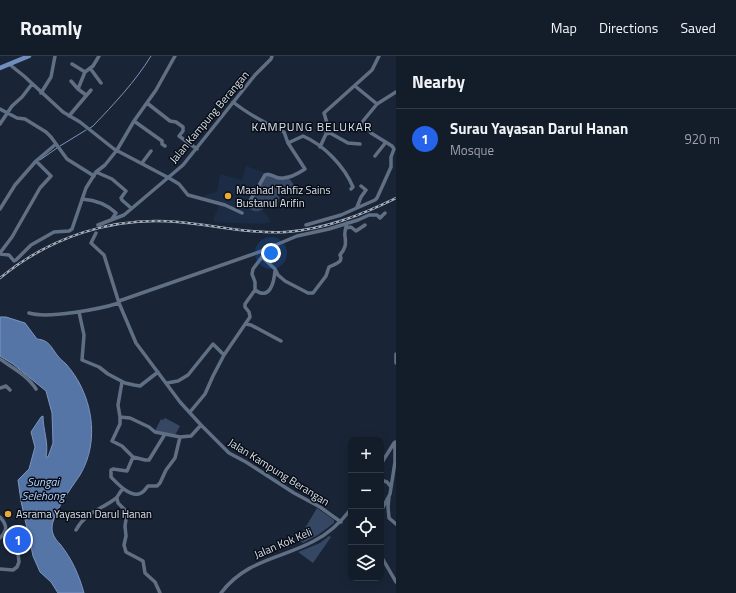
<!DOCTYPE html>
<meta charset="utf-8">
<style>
body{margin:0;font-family:"Titillium Web",sans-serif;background:#1c2531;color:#f1f3f6}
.controls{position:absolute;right:12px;bottom:12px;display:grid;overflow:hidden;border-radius:8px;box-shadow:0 2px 10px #0003}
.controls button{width:36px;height:36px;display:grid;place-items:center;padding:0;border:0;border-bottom:1px solid #323a46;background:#131c29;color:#f1f3f6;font:20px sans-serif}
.you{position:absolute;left:271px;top:197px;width:14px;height:14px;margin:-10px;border:3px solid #fff;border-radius:50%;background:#1a73e8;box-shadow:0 0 0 6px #1a73e833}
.badge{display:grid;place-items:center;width:26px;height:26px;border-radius:50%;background:#2563eb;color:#fff;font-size:13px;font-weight:700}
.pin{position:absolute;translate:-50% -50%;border:2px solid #fff;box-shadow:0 1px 4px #0006}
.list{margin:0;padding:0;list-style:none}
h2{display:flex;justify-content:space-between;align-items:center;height:52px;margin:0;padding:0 16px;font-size:17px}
h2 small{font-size:13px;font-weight:400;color:#9da1a8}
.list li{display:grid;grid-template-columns:26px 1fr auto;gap:12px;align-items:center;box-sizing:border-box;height:60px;padding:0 16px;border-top:1px solid #323a46}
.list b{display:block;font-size:15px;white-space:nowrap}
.list p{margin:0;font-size:13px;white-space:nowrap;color:#9da1a8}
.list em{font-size:13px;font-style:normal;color:#9da1a8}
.icon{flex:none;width:22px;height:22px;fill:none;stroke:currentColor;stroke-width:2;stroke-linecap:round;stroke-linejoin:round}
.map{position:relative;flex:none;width:396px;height:537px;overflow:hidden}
header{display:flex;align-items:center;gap:24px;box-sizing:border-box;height:56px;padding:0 20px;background:#131c29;border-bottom:1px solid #323a46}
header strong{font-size:19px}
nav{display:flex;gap:22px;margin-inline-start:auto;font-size:14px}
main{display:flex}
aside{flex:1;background:#131c29}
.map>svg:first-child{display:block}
.built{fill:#1d2c45}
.green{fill:#364764}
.water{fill:#5675a7;stroke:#7d95bc}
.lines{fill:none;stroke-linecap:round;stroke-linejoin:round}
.stream{stroke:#7d95bc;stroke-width:1}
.minor{stroke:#616f85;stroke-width:3.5}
.major{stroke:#6f8ebd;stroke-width:4.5}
.rail-casing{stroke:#a5aebd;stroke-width:2.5}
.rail{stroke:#090e16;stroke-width:1;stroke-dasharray:3;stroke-linecap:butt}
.poi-dot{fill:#e8ab37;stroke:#090e16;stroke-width:1.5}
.labels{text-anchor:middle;stroke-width:3;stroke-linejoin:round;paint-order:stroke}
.street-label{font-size:11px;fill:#d8e0ed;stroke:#090e16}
.poi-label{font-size:11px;fill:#d8e0ed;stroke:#090e16;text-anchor:start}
.neighbourhood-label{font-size:12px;letter-spacing:1px;fill:#d8e0ed;stroke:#090e16}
.water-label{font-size:12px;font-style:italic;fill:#b6d2ff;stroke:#090e16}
</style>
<header>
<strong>Roamly</strong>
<nav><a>Map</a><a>Directions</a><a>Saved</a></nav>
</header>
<main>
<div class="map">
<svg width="396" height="537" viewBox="0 0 396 537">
<rect width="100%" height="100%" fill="#192537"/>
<path class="built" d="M246,110L265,117L246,150L253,155H262L266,158L271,166L260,168L214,166V161L221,147L204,142L205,139L217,136L220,118L242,124Z"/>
<path class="green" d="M267,116L281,121L287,119L294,129L278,140L280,142L271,150L270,149C261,155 255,159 246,150Z
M165,362L180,370L175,379L155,375L161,363L163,364Z
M317,452L334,464V467L318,479L303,487L298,484Z
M329,480L331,481L313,507L298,496L320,487Z"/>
<path class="water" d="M0,261H6L25,267L37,283C49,284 51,291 57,299C60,303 63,305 66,308C92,337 101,384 80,419C72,431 52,458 52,472C52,479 56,484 60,488C72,503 79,519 84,537H58L51,526L40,516L33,500L21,445L18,424L29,413L35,391L31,376L41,361L43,360C43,374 49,387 46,401H48L53,387L52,357L46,335L13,308L0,300Z"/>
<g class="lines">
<path class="stream" d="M90,72L93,70C114,48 135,26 151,0
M60,90L86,74
M40,104L57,92"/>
<path class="minor" d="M9,8L24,20L63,56L80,66L114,93L169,122L179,128L188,139L225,149L242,157
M72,8L85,16
M90,12L101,27
M71,25L78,33
M355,30L377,48
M41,37L51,21L55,0
M86,39L78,33L85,16L93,10L99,0
M233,46C248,58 267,68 284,76L288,87L305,113C299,117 288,123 280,122C275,122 271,117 265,119L247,150
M147,47L170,65L176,66L183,71V75L179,80L197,93
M0,53L17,62L25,63L46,76L51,81L67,103L94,120
M69,60L91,34
M134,65L162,85V88L165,90
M0,68L12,50L22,41L32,28
M326,78L330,77L348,87L360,88
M288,87L303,80C324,89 344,110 353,131L351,133
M320,91L326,78L327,67L324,57L372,14L379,0
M375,100L386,86
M142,107L151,95
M96,116L112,123L126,135L121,142L122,144L131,152
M82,143C94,144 107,148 116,157L112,163
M357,151L361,141L366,134L361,130
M0,153L15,129L36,105L56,88
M98,169L124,159L183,109L255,19L271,3L272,0
M306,169L341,159L375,144L377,142L391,111V101L394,93L392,90L371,77L363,65L377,48L396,36
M346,172L351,171L356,175L365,169
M96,177L91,187L104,199L119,247L136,287L180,346L201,369L229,397L246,406L294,437L320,451L341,466
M0,197L12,181L40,132L51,120L36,105
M0,198L9,199L14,205L16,204L31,189L54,176L69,175L72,173L86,132L96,116L105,109L117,94L134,65L156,34L175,0
M262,201L275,213L278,219L285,225L308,237H313L326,220L329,211C334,208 344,207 340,199C346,192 346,188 345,180C344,177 346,171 347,167
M255,234C270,245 274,226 275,215
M119,245L259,196L297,180L329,173L358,164L369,159H377L380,162L385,157
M79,256L84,279L82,304L99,311L108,318L125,327L134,329L140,330L158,316
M29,257C48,263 100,253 119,247
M246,268L251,269L281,285
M396,298V307
M0,303C13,312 28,320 36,333
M122,326L118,349L120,361L130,362L149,371L155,376L180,381L191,380L201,369
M167,327L178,325L188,319L213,288L224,299
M0,332L6,330L10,334
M190,356L205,338L213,320L224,299L250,261L249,256L245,251V248L255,234V226L252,218L253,213L262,201
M120,361V368L112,385L122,390L133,401
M165,378L149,404H145L133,401L127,415L113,413L111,414V421C117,427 131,443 141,437C144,436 146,432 148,430H157L160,427L166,414L175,402L180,381
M381,408L394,387
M381,424L387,426L391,431
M389,440L388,451L389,462L396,468
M117,442L118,447L126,455L127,457L125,470L126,480L124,489L126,496L143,505L145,517L155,526L160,537
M381,455L390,438L395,406V386
M0,461C7,469 8,474 0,482
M76,474C86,456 100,454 115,443C119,440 119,436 123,433
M381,500L396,526
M0,513L13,514L17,511L19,506L17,489L5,477
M221,537C246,504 280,503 314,485C328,478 341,466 351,453"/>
<path class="major" d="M0,12L29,0"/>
<g class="rail-casing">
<path id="rail" d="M0,222C50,181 113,160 178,166C214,169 249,178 286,176C326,173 361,159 396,142"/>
</g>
<use href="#rail" class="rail"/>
</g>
<g class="poi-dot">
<circle cx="228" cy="140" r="4"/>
<circle cx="8" cy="458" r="4"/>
</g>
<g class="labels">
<g class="street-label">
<text transform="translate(209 61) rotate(-50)" y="4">Jalan Kampung Berangan</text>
<text transform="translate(279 416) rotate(32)" y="4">Jalan Kampung Berangan</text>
<text transform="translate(283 487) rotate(-23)" y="4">Jalan Kok Keli</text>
</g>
<g class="poi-label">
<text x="236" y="138">Maahad Tahfiz Sains<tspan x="236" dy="13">Bustanul Arifin</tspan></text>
<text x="16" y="462">Asrama Yayasan Darul Hanan</text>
</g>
<g class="neighbourhood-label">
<text x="312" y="75">KAMPUNG BELUKAR</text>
</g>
<g class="water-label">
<text x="43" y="430">Sungai<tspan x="43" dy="14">Selehong</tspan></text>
</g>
</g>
</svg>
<div class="controls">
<button>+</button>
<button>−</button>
<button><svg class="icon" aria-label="locate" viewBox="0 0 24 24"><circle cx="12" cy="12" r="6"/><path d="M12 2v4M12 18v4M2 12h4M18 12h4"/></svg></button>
<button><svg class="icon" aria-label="layers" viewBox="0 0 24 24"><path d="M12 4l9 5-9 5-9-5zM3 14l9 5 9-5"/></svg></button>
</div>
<div class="you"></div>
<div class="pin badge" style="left:18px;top:484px">1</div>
</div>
<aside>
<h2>Nearby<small></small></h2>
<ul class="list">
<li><span class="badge">1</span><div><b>Surau Yayasan Darul Hanan</b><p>Mosque</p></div><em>920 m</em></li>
</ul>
</aside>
</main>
